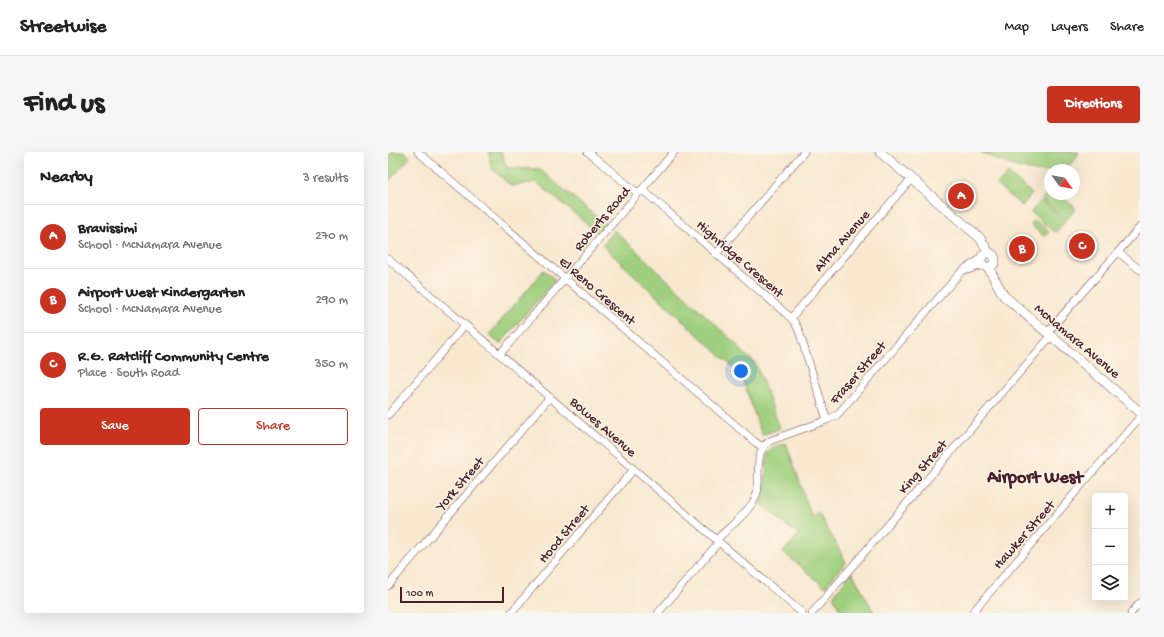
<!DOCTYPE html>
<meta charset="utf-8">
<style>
body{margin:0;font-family:"Gochi Hand",sans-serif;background:#f6f6f6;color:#222}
.controls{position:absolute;right:12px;bottom:12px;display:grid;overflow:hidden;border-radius:4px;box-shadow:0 4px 16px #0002}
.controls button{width:36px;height:36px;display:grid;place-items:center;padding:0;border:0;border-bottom:1px solid #e0e0e0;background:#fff;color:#222;font:20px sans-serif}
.compass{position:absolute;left:656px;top:12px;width:36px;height:36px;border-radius:50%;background:#fff;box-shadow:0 4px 16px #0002;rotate:123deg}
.scale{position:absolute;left:12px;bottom:10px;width:104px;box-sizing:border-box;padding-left:4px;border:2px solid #4a1f2b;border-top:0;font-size:11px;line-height:14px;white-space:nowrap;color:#4a1f2b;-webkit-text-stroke:3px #fcf5e5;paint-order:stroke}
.you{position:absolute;left:353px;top:219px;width:14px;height:14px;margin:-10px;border:3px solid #fff;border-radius:50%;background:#1a73e8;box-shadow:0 0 0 6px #1a73e833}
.badge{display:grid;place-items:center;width:26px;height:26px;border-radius:50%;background:#c8321e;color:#fff;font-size:13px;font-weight:700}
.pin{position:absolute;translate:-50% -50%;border:2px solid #fff;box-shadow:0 1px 4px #0006}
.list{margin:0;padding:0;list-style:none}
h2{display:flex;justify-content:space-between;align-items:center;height:52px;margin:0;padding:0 16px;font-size:17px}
h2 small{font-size:13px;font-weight:400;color:#767676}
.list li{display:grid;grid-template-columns:26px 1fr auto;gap:12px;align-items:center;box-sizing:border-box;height:64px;padding:0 16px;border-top:1px solid #e0e0e0}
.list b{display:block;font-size:15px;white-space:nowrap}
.list p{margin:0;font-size:13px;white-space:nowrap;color:#767676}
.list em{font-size:13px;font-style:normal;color:#767676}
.actions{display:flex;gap:8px;padding:12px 16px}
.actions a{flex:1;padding:9px 0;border:1px solid #c8321e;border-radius:4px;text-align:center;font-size:14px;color:#c8321e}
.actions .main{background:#c8321e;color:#fff}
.icon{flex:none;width:22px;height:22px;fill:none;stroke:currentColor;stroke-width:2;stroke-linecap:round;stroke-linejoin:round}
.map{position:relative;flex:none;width:752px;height:461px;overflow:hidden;border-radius:4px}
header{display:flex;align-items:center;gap:24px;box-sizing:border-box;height:56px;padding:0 20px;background:#fff;border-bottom:1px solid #e0e0e0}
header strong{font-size:19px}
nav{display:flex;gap:22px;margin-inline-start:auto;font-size:14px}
.intro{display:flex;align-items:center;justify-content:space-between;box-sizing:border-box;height:96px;padding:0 24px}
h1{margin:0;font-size:28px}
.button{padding:10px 18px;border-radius:4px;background:#c8321e;color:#fff;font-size:14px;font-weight:700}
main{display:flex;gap:24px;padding:0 24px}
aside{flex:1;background:#fff;border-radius:4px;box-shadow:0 4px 16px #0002}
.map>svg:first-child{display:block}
.green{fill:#a0d07f;stroke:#757855}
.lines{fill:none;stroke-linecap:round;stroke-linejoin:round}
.minor-casing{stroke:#643d44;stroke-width:8}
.tertiary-casing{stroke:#643d44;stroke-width:10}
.minor{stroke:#fff;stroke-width:7}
.tertiary{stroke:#fff;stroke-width:9}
.labels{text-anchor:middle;stroke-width:3;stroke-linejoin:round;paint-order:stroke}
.street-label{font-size:14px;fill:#4a1f2b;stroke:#fcf5e5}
.district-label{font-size:18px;font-weight:bold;fill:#4a1f2b;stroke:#fcf5e5}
</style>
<header>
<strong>Streetwise</strong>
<nav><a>Map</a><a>Layers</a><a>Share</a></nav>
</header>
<div class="intro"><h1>Find us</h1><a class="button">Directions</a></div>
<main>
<aside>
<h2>Nearby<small>3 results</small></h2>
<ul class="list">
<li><span class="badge">A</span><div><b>Bravissimi</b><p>School · McNamara Avenue</p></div><em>270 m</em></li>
<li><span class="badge">B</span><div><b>Airport West Kindergarten</b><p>School · McNamara Avenue</p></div><em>290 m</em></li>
<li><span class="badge">C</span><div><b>R.G. Ratcliff Community Centre</b><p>Place · South Road</p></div><em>350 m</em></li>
</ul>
<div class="actions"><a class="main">Save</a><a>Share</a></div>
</aside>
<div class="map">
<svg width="752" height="461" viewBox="0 0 752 461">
<rect width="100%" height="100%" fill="#fcf5e5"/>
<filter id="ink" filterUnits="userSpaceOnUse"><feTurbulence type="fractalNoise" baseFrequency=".025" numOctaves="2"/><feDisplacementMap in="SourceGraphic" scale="8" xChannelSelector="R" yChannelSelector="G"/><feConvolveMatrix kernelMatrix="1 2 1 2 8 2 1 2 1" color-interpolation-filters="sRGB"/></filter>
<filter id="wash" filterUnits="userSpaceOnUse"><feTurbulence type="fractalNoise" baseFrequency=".012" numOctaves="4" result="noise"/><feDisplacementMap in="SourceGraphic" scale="16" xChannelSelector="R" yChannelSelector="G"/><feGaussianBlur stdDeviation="0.9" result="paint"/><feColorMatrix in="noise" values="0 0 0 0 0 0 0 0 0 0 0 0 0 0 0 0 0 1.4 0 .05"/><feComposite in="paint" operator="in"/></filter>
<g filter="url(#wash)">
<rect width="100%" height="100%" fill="#f8e8d0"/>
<path class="green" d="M0,0H17L22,5L0,30Z
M101,0H113L119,16L151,17L217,72L210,81L148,30L123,34L103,16Z
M593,0H691C689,3 687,8 684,11C660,30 619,13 593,0Z
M620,21L644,42L634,54L609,33Z
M662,38V42H671L688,57L678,68L654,47Z
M653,48L677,69L667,81L643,60Z
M647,68L661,80L657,85L643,73Z
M226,78L347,191L356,202L367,210L392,276L374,283L353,223L214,93Z
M156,118L167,128L112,192L101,183Z
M398,291L424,366L430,360L458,410L437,435L395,400L411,382L402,376L373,352L376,342L380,301L385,296Z
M464,420L486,461H454L445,444Z"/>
</g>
<g filter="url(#ink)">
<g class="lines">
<g class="minor-casing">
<path id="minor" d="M30,0L367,290L375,295
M200,0L247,39L257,40L403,166L407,171L411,179L439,268
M730,100L752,118
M328,102L416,0
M0,107L414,461
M580,118L595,113
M403,166L523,27
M659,181L752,75
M112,202L286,0
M0,263L77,173
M328,388C341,375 364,359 369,341C373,324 364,297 384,288L439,268L449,263L572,121L578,116L593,107
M0,434L162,245
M123,461L246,317
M270,461L331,390
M424,461L663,184
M584,461L752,265
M743,461L752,451"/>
</g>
<g class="tertiary-casing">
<path id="tertiary" d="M492,0L592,86L601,101
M593 108a7 7 0 1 1 14 0a7 7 0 1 1-14 0Z
M600,115L616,144L622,149L752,260"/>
</g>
<use href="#minor" class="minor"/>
<use href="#tertiary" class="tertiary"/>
</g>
</g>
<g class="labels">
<g class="street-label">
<text transform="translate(213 66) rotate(-50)" y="5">Roberts Road</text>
<text transform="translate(453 88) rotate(-49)" y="5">Altna Avenue</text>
<text transform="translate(353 106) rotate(41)" y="5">Highridge Crescent</text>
<text transform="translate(210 138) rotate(41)" y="5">El Reno Crescent</text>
<text transform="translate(690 188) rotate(40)" y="5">McNamara Avenue</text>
<text transform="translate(469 220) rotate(-49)" y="5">Fraser Street</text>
<text transform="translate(216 274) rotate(41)" y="5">Bowes Avenue</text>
<text transform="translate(534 314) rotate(-49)" y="5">King Street</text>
<text transform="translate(71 331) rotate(-49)" y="5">York Street</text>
<text transform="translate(175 381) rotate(-50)" y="5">Hood Street</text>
<text transform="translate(635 382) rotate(-49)" y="5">Hawker Street</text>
</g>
<g class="district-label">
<text x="647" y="330">Airport West</text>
</g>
</g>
</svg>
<div class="controls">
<button>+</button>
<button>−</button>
<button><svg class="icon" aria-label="layers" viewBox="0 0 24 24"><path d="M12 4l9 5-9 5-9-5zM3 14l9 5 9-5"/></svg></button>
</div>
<svg class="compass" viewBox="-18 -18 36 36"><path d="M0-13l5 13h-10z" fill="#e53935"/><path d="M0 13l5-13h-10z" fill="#767676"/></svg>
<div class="scale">100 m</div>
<div class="you"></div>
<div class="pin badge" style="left:573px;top:44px">A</div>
<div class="pin badge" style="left:634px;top:97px">B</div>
<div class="pin badge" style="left:694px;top:94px">C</div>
</div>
</main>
